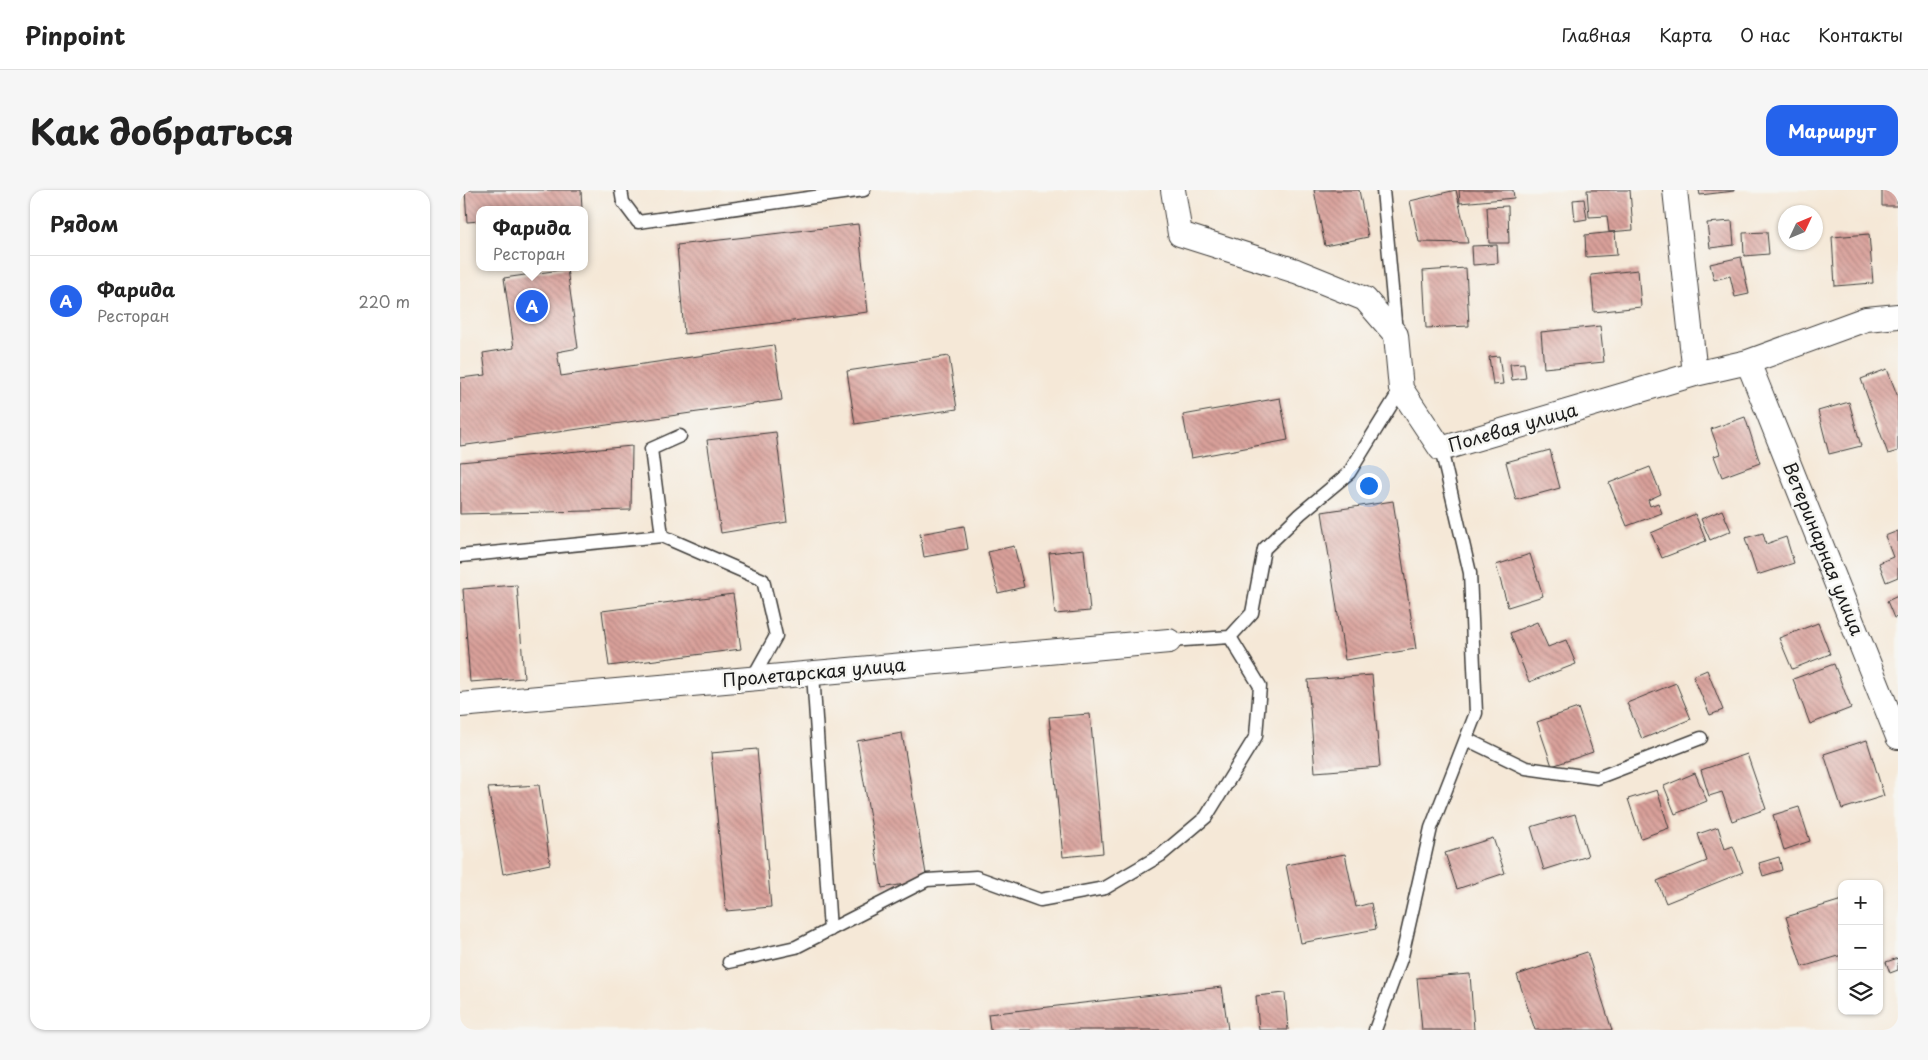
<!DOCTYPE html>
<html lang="ru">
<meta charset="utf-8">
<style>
body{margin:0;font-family:"Playpen Sans",sans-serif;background:#f6f6f6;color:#222}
.controls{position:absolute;right:15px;bottom:15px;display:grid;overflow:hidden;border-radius:10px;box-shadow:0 1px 4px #0004}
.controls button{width:45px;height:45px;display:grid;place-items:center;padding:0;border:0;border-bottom:1px solid #e0e0e0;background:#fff;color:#222;font:25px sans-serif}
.compass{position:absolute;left:1318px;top:15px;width:45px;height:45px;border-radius:50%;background:#fff;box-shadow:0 1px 4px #0004;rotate:46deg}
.you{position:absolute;left:908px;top:295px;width:18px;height:18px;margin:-12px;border:4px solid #fff;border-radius:50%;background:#1a73e8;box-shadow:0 0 0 8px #1a73e833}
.badge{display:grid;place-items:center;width:32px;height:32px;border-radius:50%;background:#2563eb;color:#fff;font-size:16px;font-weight:700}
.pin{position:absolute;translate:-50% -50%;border:2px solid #fff;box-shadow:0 1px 5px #0006}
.popup{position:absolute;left:16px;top:16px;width:112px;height:65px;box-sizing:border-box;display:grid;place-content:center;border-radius:10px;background:#fff;filter:drop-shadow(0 1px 4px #0005);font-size:16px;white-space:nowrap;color:#767676}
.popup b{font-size:19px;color:#222}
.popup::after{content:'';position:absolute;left:50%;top:100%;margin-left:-10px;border:10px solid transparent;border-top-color:#fff}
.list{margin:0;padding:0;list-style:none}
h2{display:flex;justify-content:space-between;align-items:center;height:65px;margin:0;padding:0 20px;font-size:21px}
h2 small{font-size:16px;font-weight:400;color:#767676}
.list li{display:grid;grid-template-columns:32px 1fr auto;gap:15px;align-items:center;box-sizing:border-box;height:90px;padding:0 20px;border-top:1px solid #e0e0e0}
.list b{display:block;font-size:19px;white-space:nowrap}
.list p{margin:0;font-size:16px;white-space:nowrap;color:#767676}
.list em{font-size:16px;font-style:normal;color:#767676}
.icon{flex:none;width:28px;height:28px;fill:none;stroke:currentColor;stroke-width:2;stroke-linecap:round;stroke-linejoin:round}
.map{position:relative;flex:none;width:1438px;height:840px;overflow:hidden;border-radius:15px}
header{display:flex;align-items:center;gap:30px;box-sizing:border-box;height:70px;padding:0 25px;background:#fff;border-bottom:1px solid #e0e0e0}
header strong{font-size:24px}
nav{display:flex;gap:28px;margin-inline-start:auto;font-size:18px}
.intro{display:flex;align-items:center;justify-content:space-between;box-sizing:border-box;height:120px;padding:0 30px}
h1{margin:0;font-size:35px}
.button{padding:12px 22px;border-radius:15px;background:#2563eb;color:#fff;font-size:18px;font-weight:700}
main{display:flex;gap:30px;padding:0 30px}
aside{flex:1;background:#fff;border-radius:15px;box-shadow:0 1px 4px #0004}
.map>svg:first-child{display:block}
.building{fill:url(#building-back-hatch)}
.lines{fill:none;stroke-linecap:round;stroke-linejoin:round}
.service-casing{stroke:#3d3b38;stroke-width:15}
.minor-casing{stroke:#3d3b38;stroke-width:26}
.service{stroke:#fff;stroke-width:12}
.minor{stroke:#fff;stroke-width:24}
.labels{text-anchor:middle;stroke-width:5;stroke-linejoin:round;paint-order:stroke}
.street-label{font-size:18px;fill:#1c1c1c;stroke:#f6f6f2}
</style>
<header>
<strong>Pinpoint</strong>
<nav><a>Главная</a><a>Карта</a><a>О нас</a><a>Контакты</a></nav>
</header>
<div class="intro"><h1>Как добраться</h1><a class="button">Маршрут</a></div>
<main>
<aside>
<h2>Рядом<small></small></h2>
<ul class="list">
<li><span class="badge">A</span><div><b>Фарида</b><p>Ресторан</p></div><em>220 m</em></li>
</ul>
</aside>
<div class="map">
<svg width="1438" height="840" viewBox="0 0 1438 840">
<defs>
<pattern id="building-back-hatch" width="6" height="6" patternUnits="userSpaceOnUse" patternTransform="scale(1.25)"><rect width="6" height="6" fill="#d9a09a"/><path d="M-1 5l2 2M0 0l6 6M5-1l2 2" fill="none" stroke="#af827d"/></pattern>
</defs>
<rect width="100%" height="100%" fill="#f6f6f2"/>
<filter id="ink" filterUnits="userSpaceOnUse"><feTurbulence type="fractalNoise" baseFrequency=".02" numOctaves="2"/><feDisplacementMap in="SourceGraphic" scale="10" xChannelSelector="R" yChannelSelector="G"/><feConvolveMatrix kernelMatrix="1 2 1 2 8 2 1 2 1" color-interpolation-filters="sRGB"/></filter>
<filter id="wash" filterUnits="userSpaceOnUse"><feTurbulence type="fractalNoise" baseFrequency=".0096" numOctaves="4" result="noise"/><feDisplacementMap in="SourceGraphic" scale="20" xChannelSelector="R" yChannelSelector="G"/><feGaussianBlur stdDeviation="1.12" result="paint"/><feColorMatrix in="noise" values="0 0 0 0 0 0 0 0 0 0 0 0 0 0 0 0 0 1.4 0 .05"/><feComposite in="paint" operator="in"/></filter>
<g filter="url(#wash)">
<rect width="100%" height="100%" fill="#f5e8d7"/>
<g id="blocks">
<path class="building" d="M5,0H121L122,20H20V31L7,32Z
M854,0H899L908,47L865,56Z
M996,0L1008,53L959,52L950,11Z
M999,0H1053L1054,8L1000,13Z
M1127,0H1170L1173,40L1149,42L1147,26L1129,27Z
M1239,0H1274V1L1240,5Z
M1422,0H1437V16H1422Z
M1124,9L1127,29L1115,31L1113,10Z
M1048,16L1049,53H1029L1027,17Z
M1272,31L1274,55L1250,58L1247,33Z
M398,34L408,122L224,144L217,55Z
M1155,42L1157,65L1126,67L1125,45Z
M1307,42L1309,64L1284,66L1283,43Z
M1409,44L1413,93L1375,96L1372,47Z
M1037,55L1038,73L1013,75L1012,56Z
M1281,67L1289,104L1275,107L1270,86L1254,90L1250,74Z
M1006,78L1009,136L966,138L963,81Z
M107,79L118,158L97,162L101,186L314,155L322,210L0,256V188L26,185L23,163L54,158L44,88Z
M1178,80L1181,117L1134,122L1131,85Z
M1140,136L1144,172L1084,178L1081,142Z
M489,166L497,219L395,234L387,181Z
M1039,166L1043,194L1033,195L1029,167Z
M1064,173L1066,188L1052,190L1050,174Z
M1427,179L1438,207V261L1428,264L1401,189Z
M820,208L828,250L731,268L723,225Z
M1389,212L1401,256L1369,264L1358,221Z
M1285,227L1300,273L1262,287L1254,266L1260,264L1251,239Z
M316,242L327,332L261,343L247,250Z
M172,256L171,320L0,324V272Z
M1090,260L1100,298L1056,310L1046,272Z
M1190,277L1201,304L1188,310L1190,316L1198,313L1202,323L1167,336L1149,293Z
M933,311L956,459L885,470L862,322Z
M1262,320L1271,341L1250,350L1241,329Z
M1235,324L1246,351L1202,368L1191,343Z
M504,336L508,359L464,367L460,344Z
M1438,341V387L1426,392L1419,373L1433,367L1425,346Z
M1303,343L1306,354L1326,347L1334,373L1297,385L1285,348Z
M554,356L564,397L538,403L528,362Z
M624,359L630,421L595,424L589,363Z
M1070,364L1083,406L1048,417L1036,375Z
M57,395L64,488L10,492L3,399Z
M273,404L281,459L149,476L142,421Z
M1438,406V427L1434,428L1427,411Z
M1077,432L1088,457L1106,450L1116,474L1069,492L1050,443Z
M1358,433L1370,464L1332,479L1319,448Z
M1374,474L1391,518L1350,534L1333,489Z
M1247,480L1263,520L1250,525L1233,486Z
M912,485L920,577L855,582L848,490Z
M1216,493L1231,529L1182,549L1167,513Z
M1118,518L1133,562L1092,576L1077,532Z
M630,524L643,663L603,667L589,527Z
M442,543L467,690L422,698L397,551Z
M1407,550L1424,606L1382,619L1364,564Z
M297,559L311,717L266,721L251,563Z
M1287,564L1306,619L1272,631L1262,602L1249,606L1241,580Z
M1235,583L1247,611L1215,624L1204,596Z
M79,595L90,674L43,684L28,598Z
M1197,600L1209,638L1181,648L1168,609Z
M1339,617L1350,651L1324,660L1313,625Z
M1115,624L1128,666L1084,680L1071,637Z
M1258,637L1265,659L1273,656L1283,682L1206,713L1197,691L1247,671L1238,644Z
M1033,648L1045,683L997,699L985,663Z
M885,664L896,717L911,713L916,739L841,753L826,675Z
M1319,667L1322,680L1303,686L1299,673Z
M1382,710V765L1342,777L1326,727Z
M1127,762L1152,840H1075L1057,785Z
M1438,768V780L1430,783L1426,772Z
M1010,784L1014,840H962L957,788Z
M762,797L768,840H530L528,824Z
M825,803L828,840H799L796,806Z"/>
</g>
</g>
<g filter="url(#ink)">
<use href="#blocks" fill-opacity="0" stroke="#3d3b38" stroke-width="1"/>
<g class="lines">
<g class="service-casing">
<path id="service" d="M161,0L163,12L178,32L404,0
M923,0L936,142
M202,346L303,390L316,446L292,489
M0,366L202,346L191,259L220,246
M709,451L770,447L792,423L804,359L840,324L889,283L941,199
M353,483L370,740
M1006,549L1066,578L1137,588L1241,548
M269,772L336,757L467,690L516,687L580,710L645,698L701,665L746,627L796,546L800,496L770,447
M915,840L942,766L971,638L1016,523L1010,383L981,259"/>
</g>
<g class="minor-casing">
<path id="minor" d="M713,0L720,44L836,81L905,109L936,145L941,199L981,259L1235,184L1215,0
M1288,172L1438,547
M1235,184L1288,172L1406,129L1438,126
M0,515L709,451"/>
</g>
<use href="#service" class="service"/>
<use href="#minor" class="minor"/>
</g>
</g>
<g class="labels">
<g class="street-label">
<text transform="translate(1053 238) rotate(-16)" y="6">Полевая улица</text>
<text transform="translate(1363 359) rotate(68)" y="6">Ветеринарная улица</text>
<text transform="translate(354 483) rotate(-5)" y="6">Пролетарская улица</text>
</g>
</g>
</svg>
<div class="controls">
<button>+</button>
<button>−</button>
<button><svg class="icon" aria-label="layers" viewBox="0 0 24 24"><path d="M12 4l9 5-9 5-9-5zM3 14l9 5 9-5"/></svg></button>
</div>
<svg class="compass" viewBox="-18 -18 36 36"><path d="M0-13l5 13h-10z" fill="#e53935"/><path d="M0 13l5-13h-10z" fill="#767676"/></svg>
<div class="you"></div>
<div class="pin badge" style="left:72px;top:116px">A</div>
<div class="popup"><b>Фарида</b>Ресторан</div>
</div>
</main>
